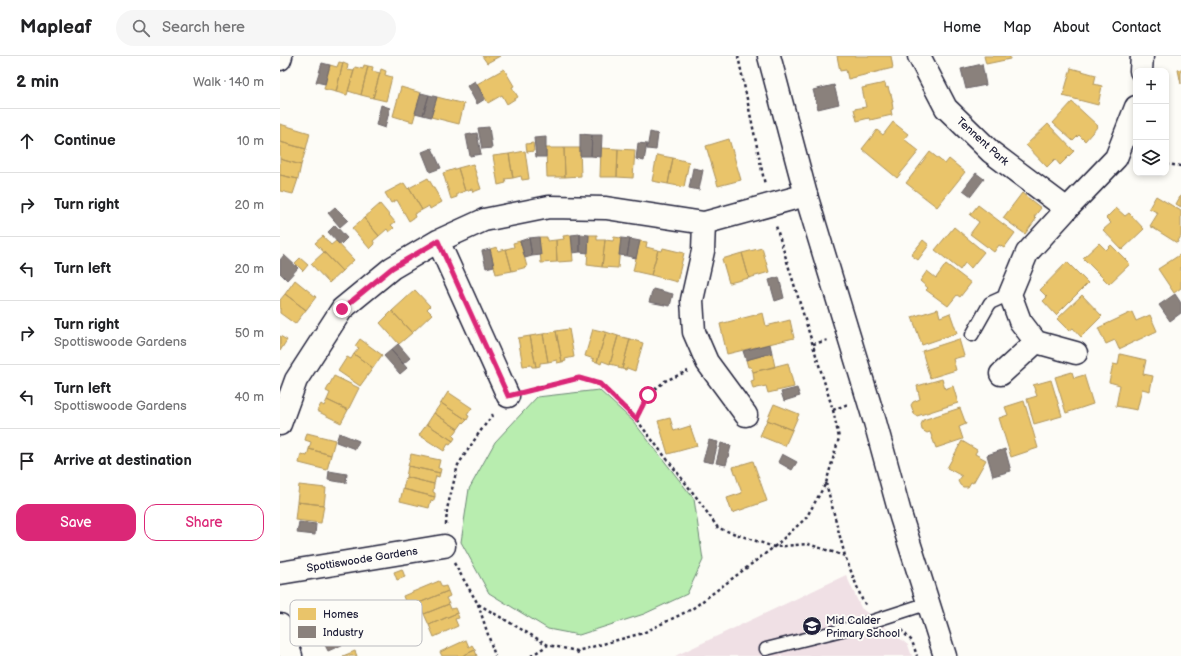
<!DOCTYPE html>
<meta charset="utf-8">
<style>
body{margin:0;font-family:"Balsamiq Sans",sans-serif;background:#f6f6f6;color:#202124}
.controls{position:absolute;right:12px;top:12px;display:grid;overflow:hidden;border-radius:8px;box-shadow:0 2px 6px #0003}
.controls button{width:36px;height:36px;display:grid;place-items:center;padding:0;border:0;border-bottom:1px solid #e0e0e0;background:#fff;color:#202124;font:20px sans-serif}
.stop{position:absolute;width:12px;height:12px;margin:-9px;border:3px solid #db2777;border-radius:50%;background:#fff}
.stop.end{background:#db2777;border-color:#fff;box-shadow:0 1px 4px #0008}
.list{margin:0;padding:0;list-style:none}
h2{display:flex;justify-content:space-between;align-items:center;height:52px;margin:0;padding:0 16px;font-size:17px}
h2 small{font-size:13px;font-weight:400;color:#757577}
.list li{display:grid;grid-template-columns:26px 1fr auto;gap:12px;align-items:center;box-sizing:border-box;height:64px;padding:0 16px;border-top:1px solid #e0e0e0}
.list b{display:block;font-size:15px;white-space:nowrap}
.list p{margin:0;font-size:13px;white-space:nowrap;color:#757577}
.list em{font-size:13px;font-style:normal;color:#757577}
.actions{display:flex;gap:8px;padding:12px 16px}
.actions a{flex:1;padding:9px 0;border:1px solid #db2777;border-radius:12px;text-align:center;font-size:14px;color:#db2777}
.actions .main{background:#db2777;color:#fff}
.icon{flex:none;width:22px;height:22px;fill:none;stroke:currentColor;stroke-width:2;stroke-linecap:round;stroke-linejoin:round}
.map{position:relative;flex:none;width:901px;height:600px;overflow:hidden}
header{display:flex;align-items:center;gap:24px;box-sizing:border-box;height:56px;padding:0 20px;background:#fff;border-bottom:1px solid #e0e0e0}
header strong{font-size:19px}
nav{display:flex;gap:22px;margin-inline-start:auto;font-size:14px}
.search{width:280px;height:36px;background:#f6f6f6;display:flex;align-items:center;gap:10px;box-sizing:border-box;padding:0 14px;border-radius:22px;color:#757577;font-size:15px}
main{display:flex}
aside{flex:1;background:#fff}
.map>svg:first-child{display:block}
.built{fill:#f0e0e5}
.green{fill:#b8edaf;stroke:#6d8875}
.homes{fill:#e9c46a;stroke:#ad935c}
.industry{fill:#8a817c;stroke:#6b6468}
.lines{fill:none;stroke-linecap:round;stroke-linejoin:round}
.lane-casing{stroke:#22223b;stroke-width:15}
.street-casing{stroke:#22223b;stroke-width:25}
.secondary-casing{stroke:#22223b;stroke-width:25}
.path{stroke:#22223b;stroke-width:2.5;stroke-dasharray:3 3;stroke-linecap:butt}
.lane{stroke:#fdfcf7;stroke-width:12}
.street{stroke:#fdfcf7;stroke-width:22}
.secondary{stroke:#fdfcf7;stroke-width:22}
.route{stroke:#db2777;stroke-width:5}
.labels{text-anchor:middle;stroke-width:4;stroke-linejoin:round;paint-order:stroke}
.street-label{font-size:11px;fill:#22223b;stroke:#fdfcf7}
.poi-label{font-size:11px;fill:#22223b;stroke:#fdfcf7;text-anchor:start}
.key{fill:#fdfcf7;stroke:#bbbbbf;stroke-width:1}
.key-label{font-size:11px;fill:#22223b}
</style>
<header>
<strong>Mapleaf</strong>
<div class="search"><svg class="icon" aria-label="search" viewBox="0 0 24 24"><circle cx="10" cy="10" r="6"/><path d="M15 15l6 6"/></svg>Search here</div>
<nav><a>Home</a><a>Map</a><a>About</a><a>Contact</a></nav>
</header>
<main>
<aside>
<h2>2 min<small>Walk · 140 m</small></h2>
<ul class="list">
<li><svg class="icon" aria-label="ahead" viewBox="0 0 24 24"><path d="M12 20V5M6 11l6-6 6 6"/></svg><div><b>Continue</b></div><em>10 m</em></li>
<li><svg class="icon" aria-label="right" viewBox="0 0 24 24"><path d="M7 20v-9h11M14 6l5 5-5 5"/></svg><div><b>Turn right</b></div><em>20 m</em></li>
<li><svg class="icon" aria-label="left" viewBox="0 0 24 24"><path d="M17 20v-9H6M10 6l-5 5 5 5"/></svg><div><b>Turn left</b></div><em>20 m</em></li>
<li><svg class="icon" aria-label="right" viewBox="0 0 24 24"><path d="M7 20v-9h11M14 6l5 5-5 5"/></svg><div><b>Turn right</b><p>Spottiswoode Gardens</p></div><em>50 m</em></li>
<li><svg class="icon" aria-label="left" viewBox="0 0 24 24"><path d="M17 20v-9H6M10 6l-5 5 5 5"/></svg><div><b>Turn left</b><p>Spottiswoode Gardens</p></div><em>40 m</em></li>
<li><svg class="icon" aria-label="arrive" viewBox="0 0 24 24"><path d="M6 21V4h12l-3 4 3 4H6"/></svg><div><b>Arrive at destination</b></div></li>
</ul>
<div class="actions"><a class="main">Save</a><a>Share</a></div>
</aside>
<div class="map">
<svg width="901" height="600" viewBox="0 0 901 600">
<rect width="100%" height="100%" fill="#fdfcf7"/>
<filter id="ink" filterUnits="userSpaceOnUse"><feTurbulence type="fractalNoise" baseFrequency=".025" numOctaves="2"/><feDisplacementMap in="SourceGraphic" scale="8" xChannelSelector="R" yChannelSelector="G"/><feConvolveMatrix kernelMatrix="1 2 1 2 8 2 1 2 1" color-interpolation-filters="sRGB"/></filter>
<g filter="url(#ink)">
<path class="built" d="M566,519L581,552L628,589L632,600H395Z"/>
<path class="green" d="M319,334L353,365L414,443L423,504L407,538L364,558L299,579L268,573L209,537L181,486L189,433L215,386L257,341Z"/>
<path class="homes" d="M202,0H220L207,7Z
M557,0H611L613,12L568,23L566,14L560,15Z
M704,0H730V3L706,8Z
M59,6L63,7L56,36L44,33L50,9L57,11Z
M63,7L68,9L67,14L74,15L67,39L56,36Z
M84,9L88,10L81,39L68,35L75,11L83,13Z
M88,10L93,11L92,15L100,17L93,42L81,39Z
M791,12L816,19L814,28L822,30L818,49L783,40Z
M101,13L106,15L105,19L112,21L106,45L93,42Z
M224,13L234,30L232,31L238,41L227,48L222,39L208,47L197,28Z
M901,13V28L898,14Z
M605,27L606,32L608,31L610,38H611L613,46H612L613,53L611,54L612,59L590,64L589,62L577,65L574,53L586,51L582,32Z
M121,31L141,37L133,66L113,60Z
M157,41L184,48L179,68L151,61Z
M792,46L818,70L805,85L799,79L793,85L773,67Z
M613,66L628,78L624,83L639,95L617,122L582,93L597,74L603,79Z
M0,68L30,77L26,93L0,86Z
M768,68L794,95L780,109L775,103L767,111L746,89Z
M449,83L461,124L438,130L426,90Z
M0,86L26,93L21,109L0,103Z
M253,87L254,95L247,96L246,88Z
M266,92H284L285,121H267Z
M284,92H300L301,120L285,121Z
M321,92L338,93L337,121H320Z
M338,93L355,94L353,122L337,121Z
M245,95L249,123L242,124L241,120L233,122L229,98Z
M650,96L665,108L669,103L685,116L657,151L626,127Z
M229,98L233,122L225,123L226,127L218,129L213,100Z
M377,99L393,102L388,128L372,125Z
M393,102L409,106L404,131L388,128Z
M0,103L21,109L18,123L0,119Z
M193,108L201,133L193,136L192,133L185,135L178,112Z
M178,112L185,135L177,138V141L171,143L163,117Z
M0,119L18,123L13,138L0,135Z
M148,122L162,146L150,153L149,150L142,154L129,132Z
M124,127L128,133L129,132L142,154L134,158L135,161L129,165L117,144L111,147L105,137Z
M742,137L761,152L754,161L756,163L745,178L723,162Z
M901,139V151L896,148Z
M876,140L901,155V180L897,187L870,170L878,157L869,152Z
M100,148L115,166L111,169L114,172L109,176L107,173L99,180L84,162Z
M698,149L735,177L724,192L719,189L714,196L690,178L699,166L690,159Z
M836,152L845,160L849,157L864,173L842,194L823,174L831,167L826,162Z
M84,162L99,180L93,185L95,188L90,193L72,172Z
M674,171L704,196L691,212L685,207L680,214L655,194Z
M291,179L293,205L277,206L276,184L284,183L283,180Z
M309,179H317V184H325L322,211L307,209Z
M43,180L51,189L56,185L74,204L62,215L35,187Z
M259,181H267V185L276,184L277,206L261,207Z
M334,181L341,182L338,212L322,211L325,184L333,185Z
M643,184L649,189L638,204L631,199Z
M240,185L247,211L232,215L226,193L234,191L233,187Z
M360,185L367,186L366,191L378,194L371,219L353,215Z
M819,187L826,194L831,189L850,208L829,228L803,202Z
M217,191L218,195L226,193L232,215L216,218L210,193Z
M383,192L404,197L397,226L371,219L378,194L382,195Z
M482,192L489,216L469,222L462,197Z
M44,196L62,215L49,227L31,208Z
M462,197L469,222L449,227L442,203Z
M901,198V232L894,237L878,213Z
M20,202L28,209L23,215L15,207Z
M787,206L808,227L776,259L763,245L767,241L760,234Z
M666,208L691,227L680,241L677,239L668,250L646,234L648,232L640,225L647,215L656,222Z
M15,224L36,241L26,254L5,238Z
M135,234L150,250L147,253L152,258L132,277L112,255Z
M5,238L26,254L15,268L0,257V244Z
M802,239L822,260L801,281L793,272L789,275L777,263Z
M658,253L660,261L670,257L677,277L642,289L632,261Z
M112,255L132,277L119,288L100,267Z
M852,256L856,265L870,259L877,275L839,293L835,284L826,288L818,272Z
M483,257L486,270L510,264L514,282L447,298L440,268Z
M289,273L294,301L285,303L286,305L282,306L276,275Z
M313,273L326,276L317,306L313,305L314,303L305,300Z
M276,275L282,306L277,307V304L268,306L263,278Z
M326,276L338,280L330,308L322,305L321,308L317,306Z
M263,278L268,306L260,307V310L256,311L250,280Z
M0,280L7,284L0,295Z
M250,280L256,311H252L251,309L243,310L238,282Z
M338,280L350,283L342,313L338,312V310L330,308Z
M80,283L102,299L93,312L74,298L79,292L75,290Z
M350,283L363,287L355,315L347,312L346,314L342,313Z
M679,283L684,300L673,303L676,314L650,322L642,295Z
M492,297L495,311L473,316L471,311H468L466,304Z
M74,298L93,312L80,330L58,315L67,301L71,303Z
M840,298L866,304L863,318L873,320L870,335L862,333L857,354L836,350L840,329L829,326L833,308L838,309Z
M508,307L514,331L488,337L486,330L473,333L471,325L474,324L473,316Z
M792,316L794,322L804,319L813,348L786,357L775,321Z
M54,320L79,332L68,354L47,344L50,337L46,335Z
M662,323L665,333L673,330L678,347L637,360L634,358L631,349L633,346L640,343L637,330Z
M771,324L782,360L754,368L747,343L757,340L753,329Z
M168,336L192,352L187,359L189,360L187,364L161,347Z
M47,344L68,354L61,367L37,355L41,348L44,350Z
M744,345L758,392L731,401L719,362L728,359L725,351Z
M161,347L187,364L184,367L183,366L178,373L154,357Z
M494,348L519,358L512,374L487,364Z
M680,352L686,368L679,371L683,383L656,392L650,376L647,377L642,374L641,369L643,364Z
M154,357L178,373L173,380L175,382L173,385L147,368Z
M390,362L394,375L410,370L417,390L388,398L378,365Z
M487,364L512,374L505,390L480,380Z
M147,368L173,385L170,389L168,388L164,395L139,379Z
M27,377L55,384L51,399L29,393L31,386L25,384Z
M682,385L697,394L695,398L706,404L693,427L691,426L688,431H683L680,429L678,425L682,420L667,412Z
M29,393L51,399L47,414L19,407L21,398L27,400Z
M131,398L160,404L158,412L161,413L160,417L128,410Z
M473,405L487,445L452,457L447,442L462,437L453,411Z
M128,410L160,417L159,421L156,420L154,428L126,421Z
M126,421L154,428L153,436L155,437V441L123,433Z
M19,429L46,432L44,449L17,446Z
M123,433L155,441L154,443V445L151,444L149,452L120,445Z
M17,446L44,449L41,467L15,464Z
M122,513L125,521L117,524L114,516Z
M159,525L162,531L166,530L168,535L139,547V546L127,551L123,540Z
M168,535L170,540L166,542L169,548L144,558L139,547Z
M169,548L171,553L175,552L177,557L149,569L144,558Z
M177,557L179,562L175,563L178,570L154,581L149,569Z
M186,584L189,591L192,589L195,594L182,600H162L160,596Z
M195,594L197,600H182Z
M75,595L77,600H63Z"/>
<path class="industry" d="M42,7L50,9L45,28L36,26Z
M702,8L706,29L686,33L681,13Z
M195,25L205,43L197,48L187,30Z
M554,29L559,48L538,53L533,34Z
M141,37L149,39L143,59L135,57Z
M149,39L157,41L151,61L143,59Z
M101,49L110,52L105,72L96,69Z
M209,71L212,92L202,93L198,72Z
M370,76L378,78L376,94L367,93Z
M197,77L201,98L190,100L186,79Z
M300,78L312,79L311,100H300Z
M312,79H322L321,101L311,100Z
M266,81V101H256L254,82Z
M358,87L367,88L364,105L356,103Z
M152,92L161,112L150,116L142,96Z
M413,112L423,114L419,134L409,132Z
M696,117L704,123L691,140L683,134Z
M55,151L68,164L60,171L48,157Z
M55,169L67,182L60,189L48,176Z
M300,178V196L293,197L291,179Z
M300,178L309,179L308,197L300,196Z
M259,181L261,199L252,200L249,182Z
M249,182L252,200L245,202L240,185Z
M341,182L350,183L347,200L339,199Z
M350,183L360,185L356,202L347,200Z
M210,193L214,210L206,212L202,195Z
M4,199L18,212L7,224L0,217V204Z
M499,221L504,242L495,245L489,224Z
M373,233L393,238L390,250L369,246Z
M895,238L901,247V257L890,265L879,249Z
M118,288L130,302L123,308L111,294Z
M490,288L492,297L466,304L463,295Z
M111,294L127,312L120,318L104,300Z
M517,332L520,340L504,345L501,336Z
M59,377L79,385L75,393L56,386Z
M429,384L438,386L433,407L423,405Z
M441,387L451,390L446,409L436,407Z
M725,393L731,415L713,420L707,399Z
M502,398L517,406L512,414L498,406Z
M49,415L67,418L66,427L48,424Z
M19,466L36,468L35,479L17,477Z
M61,580L64,588L48,595L44,587Z"/>
<g class="lines">
<g class="lane-casing">
<path id="lane" d="M692,279L710,247L730,238
M486,593L578,570L649,547"/>
</g>
<g class="street-casing">
<path id="street" d="M639,0L666,52L711,96L787,153
M0,3L1,0
M861,15L862,0
M424,167L423,195L412,244L414,276L427,306L466,359
M158,185L228,340
M796,297L756,286L740,265L730,238L747,197L787,153L836,102L856,51
M721,318L756,286
M0,368L16,324L62,253L112,212L158,185L204,164L269,151L326,152L424,167L526,139
M0,517L164,490
M0,569L11,600"/>
</g>
<g class="secondary-casing">
<path id="secondary" d="M489,0L526,139L595,366L621,461L665,600"/>
</g>
<path class="path" d="M458,0L485,129
M886,108L901,110
M533,288L548,284
M248,335L299,322L320,328L356,363L417,442L438,472L494,491L528,488L565,500
M553,354L568,348
M356,363L368,339L385,325L408,315
M546,427L565,500L583,546L588,550
M166,469L167,453L178,409L199,377L214,357
M174,507L198,548L268,589L297,595L363,577L412,553L494,491L526,462L546,427L559,382L553,354L496,170
M198,548L215,600
M621,574L632,585L637,600
M297,595L299,600
M251,600L268,589"/>
<use href="#lane" class="lane"/>
<use href="#street" class="street"/>
<use href="#secondary" class="secondary"/>
</g>
</g>
<g class="lines" filter="url(#ink)">
<path class="route" d="M62,253L112,212L158,185L228,340L299,322L320,328L356,363L368,339"/>
</g>
<defs>
<g id="school-disc" transform="scale(1)"><circle r="9.5" fill="#22223b" stroke="#fdfcf7"/><path d="M0-5L7-2L0 1L-7-2ZM-4 1L0 2.5L4 1V4Q0 6-4 4Z" fill="#fff"/></g>
</defs>
<g fill-rule="evenodd">
<use href="#school-disc" x="532" y="570"/>
</g>
<g class="labels">
<g class="street-label">
<text transform="translate(703 85) rotate(42)" y="4">Tennent Park</text>
<text transform="translate(82 503) rotate(-9)" y="4">Spottiswoode Gardens</text>
</g>
<g class="poi-label">
<text x="546" y="568">Mid Calder<tspan x="546" dy="13">Primary School</tspan></text>
</g>
</g>
<rect x="10" y="544" width="132" height="46" rx="6" class="key"/>
<rect x="18" y="552" width="18" height="12" fill="#e9c46a"/>
<rect x="18" y="570" width="18" height="12" fill="#8a817c"/>
<g class="key-label">
<text x="43" y="562">Homes</text>
<text x="43" y="580">Industry</text>
</g>
</svg>
<div class="controls">
<button>+</button>
<button>−</button>
<button><svg class="icon" aria-label="layers" viewBox="0 0 24 24"><path d="M12 4l9 5-9 5-9-5zM3 14l9 5 9-5"/></svg></button>
</div>
<div class="stop" style="left:368px;top:339px"></div>
<div class="stop end" style="left:62px;top:253px"></div>
</div>
</main>
